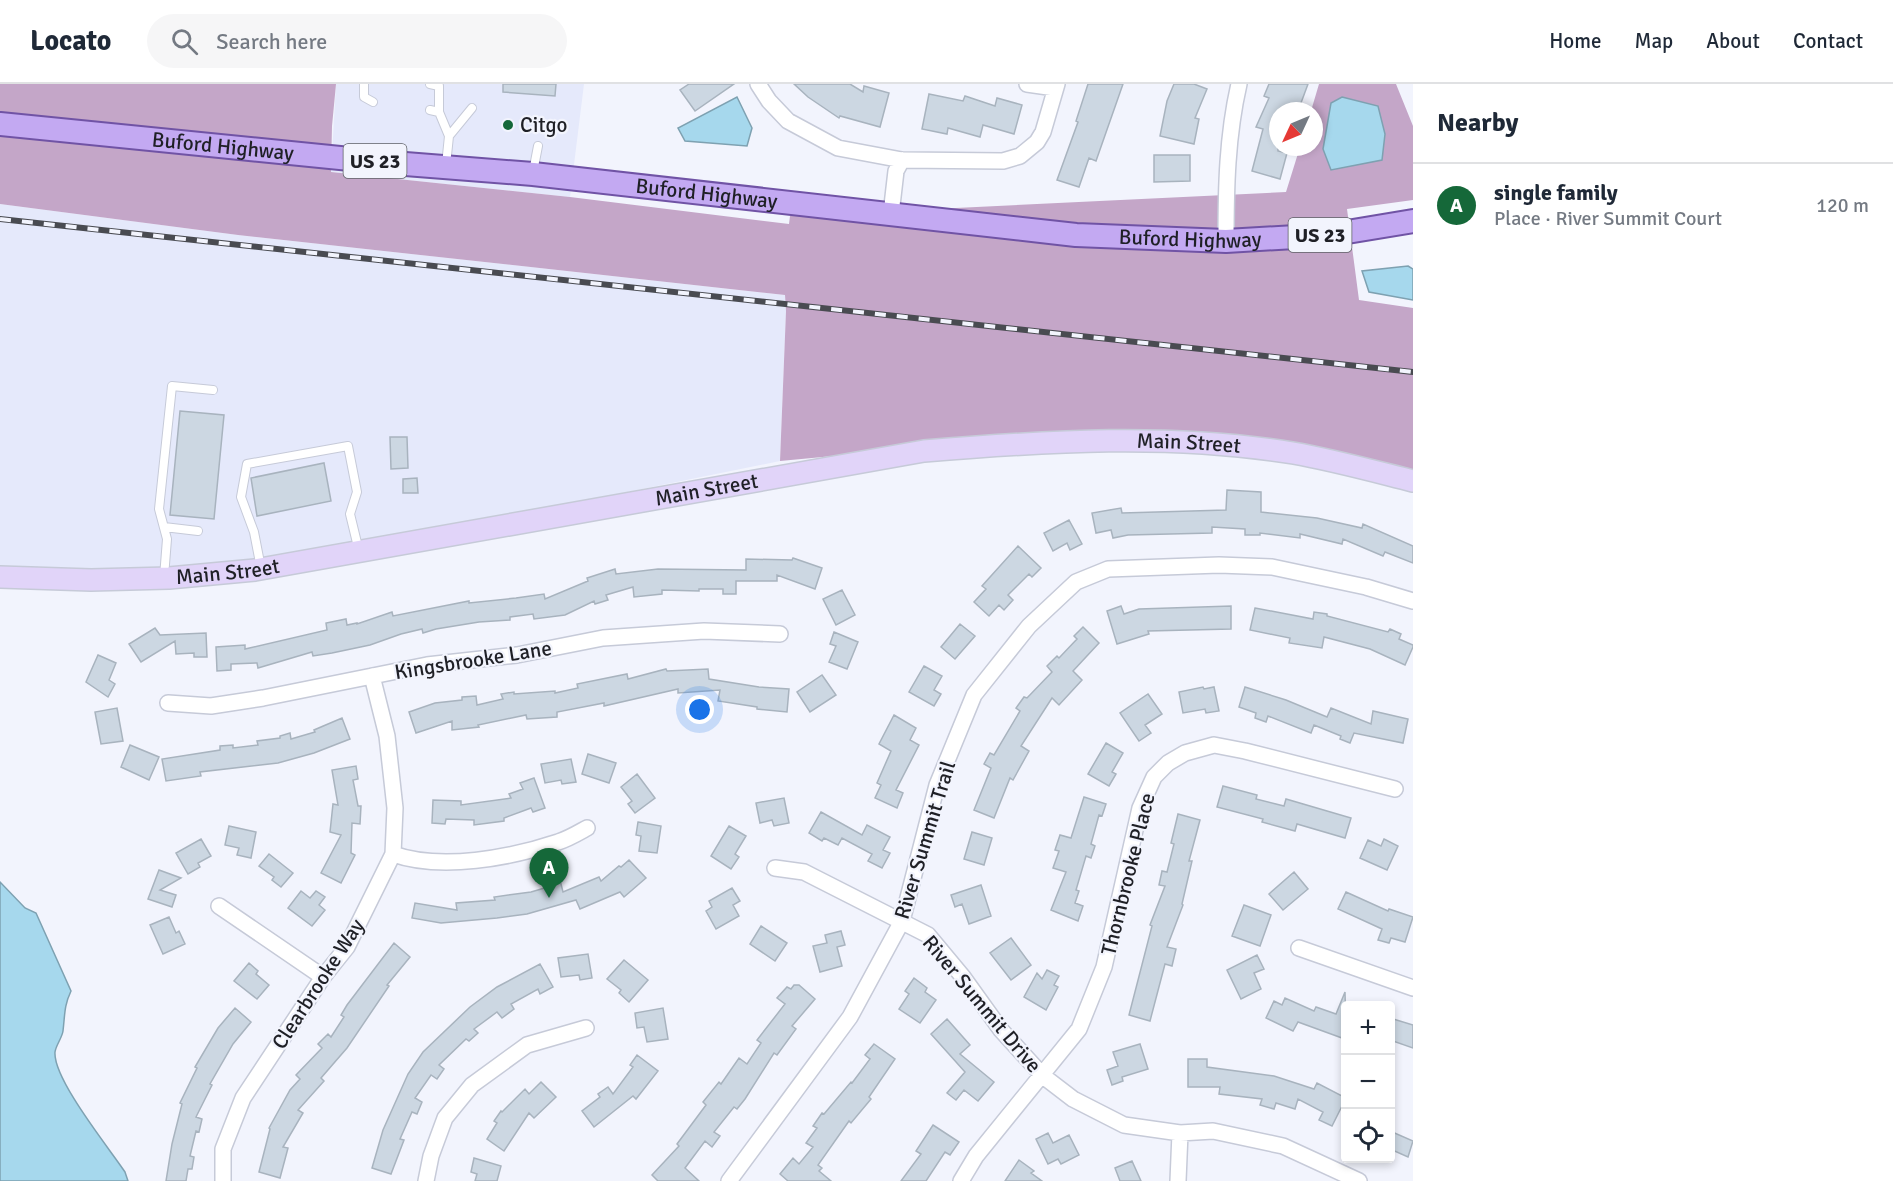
<!DOCTYPE html>
<meta charset="utf-8">
<style>
body{margin:0;font-family:Signika,sans-serif;background:#f6f6f7;color:#1f2937}
.controls{position:absolute;right:18px;bottom:18px;display:grid;overflow:hidden;border-radius:6px;box-shadow:0 3px 9px #0003}
.controls button{width:54px;height:54px;display:grid;place-items:center;padding:0;border:0;border-bottom:2px solid #e0e1e3;background:#fff;color:#1f2937;font:30px sans-serif}
.compass{position:absolute;left:1269px;top:18px;width:54px;height:54px;border-radius:50%;background:#fff;box-shadow:0 3px 9px #0003;rotate:226deg}
.you{position:absolute;left:700px;top:626px;width:21px;height:21px;margin:-15px;border:4px solid #fff;border-radius:50%;background:#1a73e8;box-shadow:0 0 0 9px #1a73e833}
.badge{display:grid;place-items:center;width:39px;height:39px;border-radius:50%;background:#156839;color:#fff;font-size:20px;font-weight:700}
.pin{position:absolute;translate:-50% -50px;filter:drop-shadow(0 2px 3px #0008)}
.pin::after{content:'';position:absolute;top:32px;width:21px;height:18px;background:inherit;clip-path:polygon(0 0,100% 0,50% 100%)}
.list{margin:0;padding:0;list-style:none}
h2{display:flex;justify-content:space-between;align-items:center;height:78px;margin:0;padding:0 24px;font-size:26px}
h2 small{font-size:20px;font-weight:400;color:#747a83}
.list li{display:grid;grid-template-columns:39px 1fr auto;gap:18px;align-items:center;box-sizing:border-box;height:84px;padding:0 24px;border-top:2px solid #e0e1e3}
.list b{display:block;font-size:22px;white-space:nowrap}
.list p{margin:0;font-size:20px;white-space:nowrap;color:#747a83}
.list em{font-size:20px;font-style:normal;color:#747a83}
.icon{flex:none;width:33px;height:33px;fill:none;stroke:currentColor;stroke-width:2;stroke-linecap:round;stroke-linejoin:round}
.map{position:relative;flex:none;width:1413px;height:1097px;overflow:hidden}
header{display:flex;align-items:center;gap:36px;box-sizing:border-box;height:84px;padding:0 30px;background:#fff;border-bottom:2px solid #e0e1e3}
header strong{font-size:28px}
nav{display:flex;gap:33px;margin-inline-start:auto;font-size:21px}
.search{width:420px;height:54px;background:#f6f6f7;display:flex;align-items:center;gap:15px;box-sizing:border-box;padding:0 21px;border-radius:33px;color:#747a83;font-size:22px}
main{display:flex}
aside{flex:1;background:#fff}
.map>svg:first-child{display:block}
.built{fill:#e5e9fb}
.forest{fill:#c4a6c8}
.water{fill:#a6d8ed;stroke:#7ea1b1;stroke-width:1.5}
.building{fill:#ccd7e2;stroke:#a8b3be;stroke-width:1.5}
.lines{fill:none;stroke-linecap:round;stroke-linejoin:round}
.lane-casing{stroke:#c6cad8;stroke-width:10}
.street-casing{stroke:#c6cad8;stroke-width:18}
.secondary-casing{stroke:#c6cad8;stroke-width:24}
.primary-casing{stroke:#7053a5;stroke-width:26}
.lane{stroke:#fff;stroke-width:8}
.street{stroke:#fff;stroke-width:15}
.secondary{stroke:#e1d4f9;stroke-width:21}
.primary{stroke:#c3a9f2;stroke-width:22}
.rail-casing{stroke:#494b51;stroke-width:6}
.rail{stroke:#f2f4fd;stroke-width:4;stroke-dasharray:11;stroke-linecap:butt}
.poi-dot{fill:#156839;stroke:#f2f4fd;stroke-width:2}
.labels{text-anchor:middle;stroke-width:4.5;stroke-linejoin:round;paint-order:stroke}
.shield{fill:#f2f4fd;stroke:#5e6066;stroke-width:1.5}
.shield-label{font-size:20px;font-weight:bold;fill:#1f2026}
.poi-label{font-size:21px;fill:#1f2026;stroke:#f2f4fd;text-anchor:start}
.street-label{font-size:21px;fill:#1f2026;stroke:#f2f4fd}
</style>
<header>
<strong>Locato</strong>
<div class="search"><svg class="icon" aria-label="search" viewBox="0 0 24 24"><circle cx="10" cy="10" r="6"/><path d="M15 15l6 6"/></svg>Search here</div>
<nav><a>Home</a><a>Map</a><a>About</a><a>Contact</a></nav>
</header>
<main>
<div class="map">
<svg width="1413" height="1097" viewBox="0 0 1413 1097">
<rect width="100%" height="100%" fill="#f2f4fd"/>
<path class="built" d="M336,0H584L570,113L331,88Z
M0,120L238,151L785,211L786,227L780,377L519,430L168,493L0,485Z"/>
<path class="forest" d="M0,0H336L332,42L331,88L570,113L789,140L790,132L1286,108L1300,63H1314V27H1311L1319,0H1396L1413,42V116L1347,125L1359,216L1413,224V391L1264,361L940,362L780,377L786,227L785,211L238,151L0,120Z"/>
<path class="water" d="M737,13L752,44L747,62L685,57L678,44Z
M1342,13L1378,22L1385,50L1382,76L1331,86L1323,65L1331,19Z
M1408,182L1413,185V216L1369,208L1362,187Z
M0,798L25,824L36,829L71,907C64,922 65,930 63,947C62,954 56,961 55,968C53,995 109,1064 125,1088L128,1097H0Z"/>
<path class="building" d="M503,0H556L555,12L503,8Z
M689,0H734L695,27L680,6Z
M794,0H850L863,8L864,2L889,9L880,43L840,32L839,34L808,13Z
M1088,0H1123L1096,77L1089,74L1079,103L1057,96L1078,38L1076,37Z
M1174,0H1194L1207,5L1195,34L1199,35L1194,60L1160,52L1167,17Z
M1269,0H1308L1298,27H1278V67L1287,69L1280,95L1252,87L1263,45L1256,43L1269,14L1264,12Z
M929,10L963,17L965,12L995,22L997,14L1022,21L1014,50L983,41L980,53L948,44L947,50L922,45Z
M1154,71H1190V97L1154,98Z
M180,327L224,331L214,435L170,431Z
M390,353H407L408,384L391,385Z
M324,379L331,417L257,432L251,394Z
M417,394L418,409H403V395Z
M1227,406L1261,408V428L1317,434L1362,444L1363,440L1413,462V479L1385,468L1383,472L1343,455L1342,460L1300,450V454L1260,449V451H1245V445L1212,443V449L1128,451L1113,454L1111,446L1096,449L1092,429L1121,424L1122,429L1226,426Z
M1069,436L1082,460L1070,466L1067,459L1053,467L1044,449Z
M1018,462L1041,484L1032,493L1029,490L1008,511L1013,516L1004,526L999,521L989,532L974,518L986,505L982,502Z
M793,474L822,484L815,505L777,491V497H736V510H723V505H699V507L662,506V510L634,513L633,503L606,511L608,516L595,520L594,517L565,531L534,535L533,530L510,533V536L479,538L436,545L423,549L422,545L401,550L370,561L332,569L313,572L312,568L258,584L257,579L231,580V586L217,587L216,563L245,561V565L327,546L326,539L346,535L347,541L357,539V540L392,528L393,532L469,517V519L516,514L544,510L545,515L588,497L587,494L615,485L616,490L658,485L746,486V475L792,476Z
M842,506L855,531L836,541L823,515Z
M1121,522L1124,530L1139,525L1231,522V545L1148,547L1149,550L1117,560L1107,527Z
M1255,524L1313,535L1314,528L1327,530V532L1388,548L1390,545L1401,550L1399,555L1413,561V563L1405,581L1370,565L1324,553L1322,564L1289,559L1290,554L1250,546Z
M960,540L975,552L955,575L941,563Z
M1083,543L1099,559L1073,587L1082,596L1059,621L1052,614L1021,662L1029,667L1013,696L1010,694L994,734L974,726L991,684L984,680L990,669L994,671L1020,627L1016,624L1024,613L1027,614L1052,588L1047,582L1057,572L1059,574L1077,555L1074,552Z
M155,544L160,551L206,549L207,573H194V569L176,570L175,557L141,578L129,560Z
M834,548L858,558L847,585L829,578L836,562L830,560Z
M98,571L116,579L109,596L115,600L108,613L86,598Z
M924,582L942,592L934,606L941,610L934,622L909,608Z
M666,585L667,587L708,585L709,595L759,603L789,605L787,628L757,625V623L718,617L720,606L678,609V605L604,622V619L557,628V633L527,635L526,631L478,641L479,643L452,646V637L416,649L409,628L435,619L462,616V613L476,612L477,621L503,615L501,610L514,608V610L555,607V609L578,604L577,600L627,590L628,595Z
M822,591L836,611L810,628L797,608Z
M1203,603L1204,605L1214,603L1219,627L1206,629L1205,625L1183,629L1179,608Z
M1245,603L1286,616L1327,633L1331,624L1371,640L1373,627L1408,635L1403,659L1354,649L1350,659L1340,655L1341,652L1314,641L1311,649L1268,632L1266,638L1255,634L1256,629L1239,623Z
M1148,610L1162,630L1145,641L1151,649L1139,657L1120,629Z
M117,624L123,657L101,660L95,628Z
M894,631L916,644L910,656L919,661L896,706L903,709L897,724L875,714L881,701L877,699L891,667L879,660Z
M342,634L350,655L314,669L278,679L200,688L201,692L166,697L162,675L220,666V662L233,661V664L258,661L257,657L280,654V652L290,649L291,655L315,648L314,646Z
M1106,659L1123,669L1112,688L1116,690L1109,702L1088,690Z
M130,661L159,673L149,696L121,683Z
M588,670L616,679L609,699L582,690Z
M571,675L576,698L562,700L561,696L545,699L541,680Z
M356,682L358,695L353,696L358,722H361L360,740L352,739L351,769L355,771L341,799L321,789L341,751L330,748L333,720L338,721L332,686Z
M637,690L655,714L635,729L628,720L632,717L621,703Z
M534,694L545,724L533,728L531,724L504,734V737L474,741V736L446,735L445,740L432,739L433,716L461,717V721L511,714L509,710L523,705L520,699Z
M1223,702L1257,711L1256,715L1284,722L1286,715L1351,734L1345,754L1297,740L1295,747L1262,738L1263,735L1217,723Z
M1084,713L1106,720L1102,732L1099,731L1091,760L1095,762L1091,774L1086,772L1076,806L1079,807L1075,819L1083,822L1078,837L1051,826L1066,788L1053,784L1059,767L1055,766L1060,751L1071,754Z
M784,714L789,739L774,742L772,736L760,739L756,719Z
M821,728L862,751L867,741L890,753L883,766L890,769L882,784L868,777L872,770L842,754L838,761L824,754L822,757L809,749Z
M1178,730L1200,736L1189,777H1192L1182,820L1183,821L1167,863L1176,865L1172,882L1165,880L1150,937L1129,931L1152,842L1150,841L1165,802L1159,801L1162,787L1167,788L1174,760L1171,759Z
M638,738L661,742L657,769L639,767L641,752L636,751Z
M229,742L256,748L251,774L237,771L239,764L225,761Z
M729,742L746,752L735,770L739,773L731,785L711,772Z
M972,748L992,754L984,781L964,775Z
M201,755L211,772L198,779L200,783L188,790L176,769Z
M1384,755L1398,762L1387,786L1360,774L1368,756L1381,762Z
M269,770L293,789L281,803L272,796L274,793L259,782Z
M629,776L646,794L624,813L620,808L580,825L576,816L527,830L497,834L441,839L412,834L415,819L457,826L456,819L495,816L494,813L531,808L548,803L547,800L560,796L563,808L599,793L601,797L619,782L621,783Z
M159,786L181,794L160,806L176,811L172,823L148,815Z
M1294,788L1308,805L1283,826L1269,810Z
M981,801L991,832L969,840L962,820L955,823L951,811Z
M732,804L740,817L733,821L739,832L716,845L706,827L712,823L709,817Z
M301,807L310,814L316,807L325,813L319,821L325,826L312,842L288,824Z
M1346,808L1388,827L1389,825L1413,833L1405,858L1391,854L1389,859L1378,856L1382,845L1338,825Z
M1244,821L1271,831L1260,862L1232,852Z
M169,833L176,849L179,847L185,860L163,870L150,841Z
M761,842L787,859L775,877L750,860Z
M841,847L845,861L837,863L842,882L820,888L813,862L827,859L825,851Z
M1011,854L1031,881L1011,896L990,869Z
M394,859L410,873L387,901L389,902L347,964L321,994L324,997L298,1026L303,1029L283,1063L288,1064L280,1094L259,1088L270,1045L269,1044L290,1006L300,995L296,991L322,964L318,960L328,950L331,953L344,933L341,931L347,921Z
M588,870L592,894L580,896L579,891L561,893L558,874Z
M1257,871L1264,885L1254,889L1261,905L1241,915L1227,886Z
M624,876L648,896L629,918L619,909L621,906L607,895Z
M249,879L258,887L256,890L269,901L257,915L234,897Z
M540,880L553,903L540,910L538,905L511,920L514,925L502,934L497,928L474,945L478,949L469,957L466,955L439,981L444,985L437,995L431,991L415,1014L422,1018L417,1030L412,1028L400,1055L404,1056L391,1090L372,1084L383,1046L408,990L423,968L470,923L497,903Z
M1047,886L1059,892L1054,901L1058,903L1046,926L1024,913L1037,889L1042,895Z
M914,894L927,904L925,908L936,916L920,939L899,925L909,910L905,907Z
M794,901H799L815,915L792,942L796,945L777,971L774,969L745,1015L737,1025L734,1023L714,1048L720,1052L712,1063L705,1057L685,1084L699,1097H658L652,1091L679,1062L677,1060L706,1021L703,1018L719,998L721,1000L739,974L747,980L761,959L757,956L785,920L777,914L787,903L791,905Z
M1345,908L1346,946L1342,954L1298,938L1293,947L1266,934L1274,917L1282,921L1285,914L1314,927L1316,923L1336,930Z
M235,924L251,938L233,960L210,1000L212,1001L196,1033L202,1035L199,1048L196,1047L190,1072L194,1073L192,1085H188L186,1097H166L172,1060L182,1020L180,1019L197,984L195,983L218,944Z
M663,924L668,955L647,958L644,943L637,944L635,929Z
M1390,934L1413,941V964L1390,956Z
M947,935L970,961L960,970L994,998L978,1017L964,1006L956,1016L947,1009L965,988L931,950Z
M874,960L895,975L869,1013L871,1015L851,1039L849,1037L818,1081L822,1084L819,1087L831,1097H788L780,1090L793,1074L799,1080L813,1063L806,1059L817,1044L813,1042L822,1029L824,1030L851,998L852,999L870,975L865,971Z
M1140,960L1148,985L1122,993L1123,997L1112,1001L1107,986L1118,982L1113,968Z
M637,971L658,987L636,1015L633,1012L594,1043L582,1027L600,1013L598,1010L608,1003L613,1010L633,983L630,981Z
M1188,975H1207V983L1274,992L1314,1005L1317,999L1346,1014L1332,1042L1319,1036L1323,1028L1298,1015L1295,1025L1276,1019L1274,1025L1260,1021L1262,1015L1219,1010L1220,1003H1188Z
M541,998L556,1013L534,1034L529,1029L504,1067L487,1055L497,1039L494,1037L501,1027L502,1028L525,1005L529,1010Z
M933,1041L959,1058L950,1071L945,1068L926,1097H901L921,1070L916,1067Z
M1390,1047L1413,1057L1408,1073L1390,1065Z
M1048,1049L1053,1059L1069,1051L1079,1071L1061,1080L1058,1075L1048,1080L1036,1055Z
M474,1074L501,1082L497,1097H475L477,1090L471,1088Z
M1019,1076L1034,1087L1031,1089L1042,1097H1005Z
M1132,1077L1141,1097H1120L1115,1084Z"/>
<g class="lines">
<g class="lane-casing">
<path id="lane" d="M364,0V13L373,18
M430,0L439,2V28
M430,26L439,28L449,52
M446,81L449,52L472,24
M533,88L538,62
M164,443L198,447
M261,484L254,448L241,413L247,380L348,362L357,408L350,430L359,467
M164,493L167,455L159,425L172,302L213,306"/>
</g>
<g class="street-casing">
<path id="street" d="M758,0L769,17L788,37L838,64L902,76L1003,77L1020,72L1037,58L1043,48L1057,0
M1027,0L1055,4
M891,130L896,87L902,76
M1226,157C1226,104 1227,52 1239,0
M168,619L211,622L263,614L427,581L517,571L603,554L704,547L780,550
M393,770C441,787 510,774 558,758C568,755 578,749 587,744
M775,784L804,788L928,851L963,893L1001,946L1043,992L1073,1015L1124,1041L1180,1049L1213,1047L1283,1062L1359,1097
M219,822L323,893
M1299,864L1413,904
M223,1097V1065L243,1014L323,893L347,863L393,770L395,724L387,652L372,592
M426,1097L431,1072L445,1034L472,1001L527,961L586,944
M729,1097L850,933L902,837L937,701L974,611L1029,542L1076,498L1108,485L1219,481L1272,483L1366,503L1413,517
M961,1097L976,1072L1079,945L1104,883L1140,724L1154,693L1168,679L1185,669L1214,661L1245,667L1395,705
M1178,1097L1180,1049"/>
</g>
<g class="secondary-casing">
<g id="secondary">
<path id="s1" d="M0,493L91,496L169,494L255,486L924,367C1046,357 1171,349 1293,369C1333,376 1373,387 1413,397"/>
</g>
</g>
<g class="primary-casing">
<g id="primary">
<path id="s2" d="M0,40L380,78L533,90L1076,151L1226,157L1329,151L1413,137"/>
</g>
</g>
<use href="#lane" class="lane"/>
<use href="#street" class="street"/>
<use href="#secondary" class="secondary"/>
<use href="#primary" class="primary"/>
<g class="rail-casing">
<path id="rail" d="M0,135L1413,288"/>
</g>
<use href="#rail" class="rail"/>
</g>
<circle class="poi-dot" cx="508" cy="41" r="6"/>
<g class="labels">
<g class="shield">
<rect x="343.5" y="60" width="63" height="34" rx="4.5"/>
<rect x="1288.5" y="134" width="63" height="34" rx="4.5"/>
</g>
<g class="shield-label">
<text x="375" y="84">US 23</text>
<text x="1320" y="158">US 23</text>
</g>
<g class="poi-label">
<text x="520" y="48">Citgo</text>
</g>
<g class="street-label">
<text dy="7" stroke="none"><textPath href="#s2" startOffset="224">Buford Highway</textPath></text>
<text dy="7" stroke="none"><textPath href="#s2" startOffset="710">Buford Highway</textPath></text>
<text dy="7" stroke="none"><textPath href="#s2" startOffset="1196">Buford Highway</textPath></text>
<text dy="7" stroke="none"><textPath href="#s1" startOffset="1200">Main Street</textPath></text>
<text dy="7" stroke="none"><textPath href="#s1" startOffset="714">Main Street</textPath></text>
<text dy="7" stroke="none"><textPath href="#s1" startOffset="228">Main Street</textPath></text>
<text transform="translate(473 576) rotate(-9)" y="7">Kingsbrooke Lane</text>
<text transform="translate(925 756) rotate(-73)" y="7">River Summit Trail</text>
<text transform="translate(1128 790) rotate(-76)" y="7">Thornbrooke Place</text>
<text transform="translate(318 900) rotate(-57)" y="7">Clearbrooke Way</text>
<text transform="translate(982 920) rotate(50)" y="7">River Summit Drive</text>
</g>
</g>
</svg>
<div class="controls">
<button>+</button>
<button>−</button>
<button><svg class="icon" aria-label="locate" viewBox="0 0 24 24"><circle cx="12" cy="12" r="6"/><path d="M12 2v4M12 18v4M2 12h4M18 12h4"/></svg></button>
</div>
<svg class="compass" viewBox="-18 -18 36 36"><path d="M0-13l5 13h-10z" fill="#e53935"/><path d="M0 13l5-13h-10z" fill="#747a83"/></svg>
<div class="you"></div>
<div class="pin badge" style="left:549px;top:814px">A</div>
</div>
<aside>
<h2>Nearby<small></small></h2>
<ul class="list">
<li><span class="badge">A</span><div><b>single family</b><p>Place · River Summit Court</p></div><em>120 m</em></li>
</ul>
</aside>
</main>
